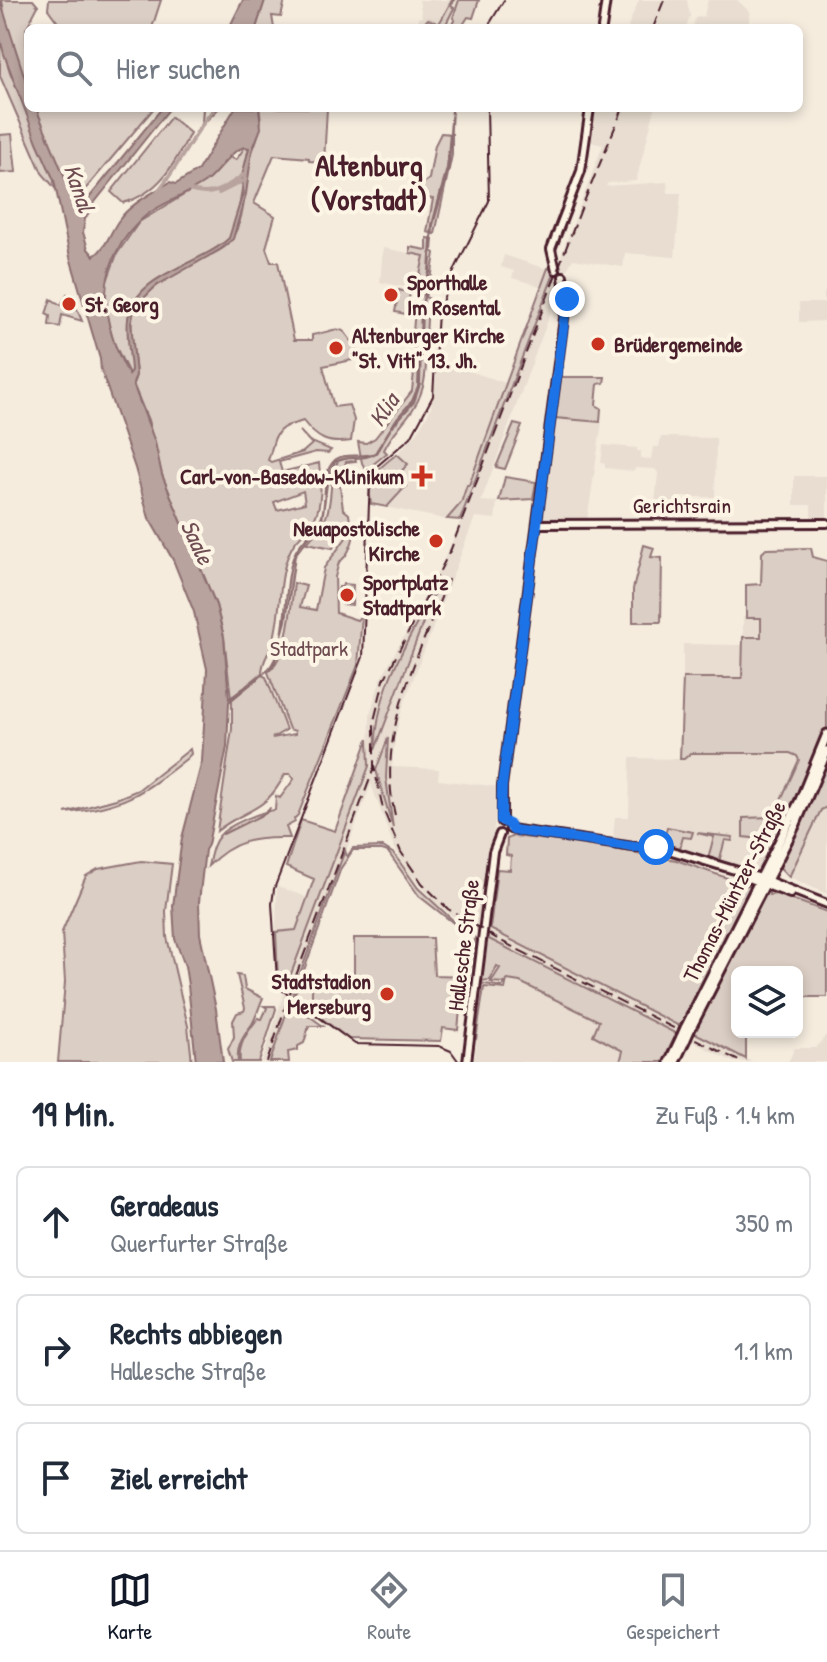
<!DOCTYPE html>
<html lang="de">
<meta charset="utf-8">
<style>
body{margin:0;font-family:"Patrick Hand",sans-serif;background:#f2f2f3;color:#1f2937}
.controls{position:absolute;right:24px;bottom:24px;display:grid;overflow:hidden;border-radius:12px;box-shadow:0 4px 12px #0003}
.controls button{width:72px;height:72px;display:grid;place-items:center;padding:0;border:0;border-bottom:2px solid #e0e1e3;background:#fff;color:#1f2937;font:40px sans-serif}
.stop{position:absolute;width:24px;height:24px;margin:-18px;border:6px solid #1a73e8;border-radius:50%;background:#fff}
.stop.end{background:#1a73e8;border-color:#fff;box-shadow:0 2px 8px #0008}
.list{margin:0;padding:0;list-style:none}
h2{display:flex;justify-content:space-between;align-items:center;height:104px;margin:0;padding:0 32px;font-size:34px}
h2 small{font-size:26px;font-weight:400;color:#747a83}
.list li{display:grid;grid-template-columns:52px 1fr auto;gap:24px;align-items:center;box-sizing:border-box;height:112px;margin:0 16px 16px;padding:0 16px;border:2px solid #e0e1e3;border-radius:12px}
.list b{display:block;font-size:30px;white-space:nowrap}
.list p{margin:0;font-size:26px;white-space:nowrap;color:#747a83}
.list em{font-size:26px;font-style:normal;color:#747a83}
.icon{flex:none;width:44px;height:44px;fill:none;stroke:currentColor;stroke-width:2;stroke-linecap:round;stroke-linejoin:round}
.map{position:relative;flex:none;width:827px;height:1062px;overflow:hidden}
.search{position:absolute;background:#fff;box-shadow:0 4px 12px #0003;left:24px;right:24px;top:24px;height:88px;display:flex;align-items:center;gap:20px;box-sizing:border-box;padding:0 28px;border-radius:12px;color:#747a83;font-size:30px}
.sheet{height:488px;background:#fff}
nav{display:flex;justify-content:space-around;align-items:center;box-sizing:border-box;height:112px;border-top:2px solid #e0e1e3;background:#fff;font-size:22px;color:#747a83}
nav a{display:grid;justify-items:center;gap:4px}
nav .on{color:#111827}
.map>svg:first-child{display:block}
.built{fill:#e8ddd0;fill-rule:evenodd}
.green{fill:#dbcec4;stroke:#927678;stroke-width:2;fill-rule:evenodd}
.water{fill:#b8a39e;stroke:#8c6e70;stroke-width:2;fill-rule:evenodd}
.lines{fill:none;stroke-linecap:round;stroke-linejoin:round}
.stream{stroke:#8c6e70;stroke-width:2}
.canal{stroke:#b8a39e;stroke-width:4}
.secondary-tunnel{stroke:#d3c3ba;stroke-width:6;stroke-dasharray:6 3;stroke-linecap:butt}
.secondary-casing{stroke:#4a1f2b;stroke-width:12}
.primary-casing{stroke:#4a1f2b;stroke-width:13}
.secondary{stroke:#fcf5e5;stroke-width:6}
.primary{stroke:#fcf5e5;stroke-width:7}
.tram{stroke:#4a1f2b;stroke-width:2}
.rail{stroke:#4a1f2b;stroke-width:2;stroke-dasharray:12 6;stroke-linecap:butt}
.primary-bridge-casing{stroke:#4a1f2b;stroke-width:13;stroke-linecap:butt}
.primary-bridge{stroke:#fcf5e5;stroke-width:7}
.route{stroke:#1a73e8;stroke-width:10}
.poi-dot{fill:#c8321e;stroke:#fcf5e5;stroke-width:3}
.labels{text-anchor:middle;stroke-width:8;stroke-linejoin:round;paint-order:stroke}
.poi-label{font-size:22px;font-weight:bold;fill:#4a1f2b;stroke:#fcf5e5;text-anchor:start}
.street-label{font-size:22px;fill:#4a1f2b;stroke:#fcf5e5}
.park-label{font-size:22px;fill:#6e4b51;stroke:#fcf5e5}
.water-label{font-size:24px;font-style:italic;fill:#704d53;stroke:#fcf5e5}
.district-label{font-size:30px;font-weight:bold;fill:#4a1f2b;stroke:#fcf5e5}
</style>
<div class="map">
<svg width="827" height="1062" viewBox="0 0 827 1062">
<rect width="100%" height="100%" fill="#f5ecde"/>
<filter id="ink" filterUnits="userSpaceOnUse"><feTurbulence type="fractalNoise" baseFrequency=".0125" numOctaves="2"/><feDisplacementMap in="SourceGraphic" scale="16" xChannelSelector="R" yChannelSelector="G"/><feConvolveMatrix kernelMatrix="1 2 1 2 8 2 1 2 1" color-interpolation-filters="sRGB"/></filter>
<g filter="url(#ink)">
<path class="built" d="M419,0H459V2L447,28H416L420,25L418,18L422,17Z
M639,0H687L690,16L686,28H629L628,26Z
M708,0H737L750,12L748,28H693L695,18L704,16Z
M592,108H655L636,181L608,183L606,186L667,182L668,193H681L675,257L625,253L623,267L573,259L566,271L481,501L497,502L495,519L475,517L403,706L395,737L392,767L439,769L438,780L500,787L480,924L752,1062H733L504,947L460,922L435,902L409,873L394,847L371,784L292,996L270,1062H262L285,990L369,766L370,714L381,678L427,595L453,540L603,145L587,141ZM434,593V594L375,747L382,696L387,681ZM387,741L386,778L390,808L376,770Z
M383,248L424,256L418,290L380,282Z
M504,255L547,269L543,287L512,278L514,271L501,267Z
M824,292H827V321L799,322V303H824Z
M438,361L506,383L458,517L449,520L371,504L370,501L371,479L376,469L397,454L417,433L431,408Z
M555,418L602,422L587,521H542Z
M661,437L716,438L715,497H681L680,504H655L658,473L655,469L635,468L634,471L605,468V464L601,463L603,445L637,448V451H641L640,458L651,459L653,447H659Z
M794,476H827V519H811V505H794Z
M743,617L761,618V637H743Z
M683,644L742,645V679L683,678Z
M691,753H790L797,755L799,760L762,839L766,853L758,869L750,872L690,853L613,838L615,817H629L630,758L684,759Z
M827,807V894L789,877L821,810Z
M277,886L306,897L296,930L276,932Z
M301,977L312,982V1004L310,1005L295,993Z
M506,980L520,982L658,1049L653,1062H474L484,986L505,989Z
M827,1034V1062H788L795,1048H816Z"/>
<path class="green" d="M2,0H33L38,6L26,29L28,88L6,24Z
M49,0H161L152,28H62L48,9Z
M265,0H285L281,17L272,16L274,28H256Z
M452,0H454L451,6L454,8L444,28H420L428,19L439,24Z
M459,0H479L473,18L468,17L461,28H447L455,20L453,18Z
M0,39L10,72L54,180L55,188L42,173L0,76Z
M36,108H154L83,192L79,182H67L61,173Z
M259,108H327L324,162L309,161V158L274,155L254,203L275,216L266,248L271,262H278L294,340H312V335C344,329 340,321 359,354L352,360L323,366L334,407L349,405L354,420L351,441C328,445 317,439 303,421C296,424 289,424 283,428C272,435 273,449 268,460L271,462L303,452L312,444L300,431L309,441L331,450L328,453L316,452L279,462L282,472L319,463C321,481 323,507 312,523C306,532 297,538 292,547C276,577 283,613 272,645C268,655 262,661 262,673L231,698L224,637L216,605L162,475L148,420L133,384L136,375C135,358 130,338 132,320C134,294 176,273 198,262C207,256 222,251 229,243C245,221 245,192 248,167C252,146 265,130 259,108ZM303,491L305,503L277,510L274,502Z
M171,117L190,133C175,164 159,193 123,203L111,192Z
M441,133L452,134V155L435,234L427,232L433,199L421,197L418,211L402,203V200L429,179L435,145Z
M12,134L16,172L0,173V135Z
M245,147L249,148C241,179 243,207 230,238C202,265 142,271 129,313C124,334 135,356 130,376L114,343L105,311L106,284L117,254L139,222L207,181L230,157L236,160Z
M427,238L433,239L432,251L435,253L431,280L425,297L430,299C422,328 431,367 421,393C414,415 393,429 384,450L387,453L366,470L362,463L358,442L366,443L375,438L412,391L415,363L413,333L416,294L424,256L410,253V247L427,250Z
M548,268L555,271L460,520L447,519L461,503L467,485H469Z
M399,290L410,293L406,314L395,312Z
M67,294L75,304L82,321L62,315L60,327L49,325L50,316L46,314L51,299L61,305Z
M561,377H605L604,383L598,384L596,405L601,408L600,422L555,418Z
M514,424L522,426L505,469L496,467Z
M397,454L408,464L396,477L406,486L387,507L371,504C366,478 378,468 397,454Z
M348,458H355L356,461L346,462L344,468L338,471L343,509L349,514L350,522L342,530L333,548L307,543C314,535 322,527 326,517C333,499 328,480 338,461Z
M505,477L536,482L533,499L499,501Z
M354,527C355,538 349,556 339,562L335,577L336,613L357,620L362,615L358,665L298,815L294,819L295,822L286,827L290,838C254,837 234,840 208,866C211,855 212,844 220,835C228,825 262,811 275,810L276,796L280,798L294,779L290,774H285C265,814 245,808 217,831L232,729V699L262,675L266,677L286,730L272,738L295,734V731L289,729L268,672C288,656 291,608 294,583L306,586L300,607L316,610L324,568Z
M644,545L654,548L651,557L662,558L661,622H633V589Z
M811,548L813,557L827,561V807L821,810L789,877L766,853L760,852L762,839L743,837V818L773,817L799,760L797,756L790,753H691L684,759H680L683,678H742L743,637H761V618H746V585L761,584L762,553L766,549Z
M343,584L353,585L352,605L342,604V600H338V595L342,593L338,592L339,587H342Z
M434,591H435L375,750C378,682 405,649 434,591Z
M388,738L386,778L393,828L376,770Z
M368,739L369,766L285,990L278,981L276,932L296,930L314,879L286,867L301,820L335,831Z
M190,749L191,754L186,759C142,794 123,807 65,813L116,799L138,790Z
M667,827L693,832L691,838L683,837L680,848L687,851C672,849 662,844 667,827Z
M697,833L733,837L732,841L725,840L719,862L708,858L714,837Z
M513,836L593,845L676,860L750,886L681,1027L490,929L497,869L510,870L511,856L506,855L507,839Z
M383,847L394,854L418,888L470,936L419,896L388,852L382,850H353L341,868L303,973L315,979H351L354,975V938H432L434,975L469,976L475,938L478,941L473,979L463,978L458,1030L443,1028L441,1041L349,1039L317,1015L312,1004V982L301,978L295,993L310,1005L313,1013L292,996L345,850L347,857L353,848Z
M141,861L172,864L166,911L167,937L188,1026L192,1062H58L65,982L62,932L86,876L98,869Z
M769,892V895L778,894L827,912V997H797V972H737V1032H746V1059L693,1032L764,893Z
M487,938L677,1034L664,1062H620L623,1051L593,1035L599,1021L520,982L507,980L505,989L484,987L476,1040L480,983L502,987L505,983L491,982L500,968L497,966L490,980L480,981Z
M237,975L243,976L245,989L263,998C259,1006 257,1016 252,1024C244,1036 236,1045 238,1062H232L228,1049L234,1037L233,1021L237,1013L244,1011L245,1008Z
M290,1002L323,1026H309L304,1043L298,1046V1050L288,1052L289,1062H270Z
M264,1006H275L276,1009L259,1062H240C238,1043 247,1033 258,1018L262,1019L267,1008Z"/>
<path class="water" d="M0,0L28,88V108H36L77,207L89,198L162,108H170L95,202L85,219L83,232L88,249L94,256C107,247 110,232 119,220C131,203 153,193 170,182L176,184L198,170L235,108H259L261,128L252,151L246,194L233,239L221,249L156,286L140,302L134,310L131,322L136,375L133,384L155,442L162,475L216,605L224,637L229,699C240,691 266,675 272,664C290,634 282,586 294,555C300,538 318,532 322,515C327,498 321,474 334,461C343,451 363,459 375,453L397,418L412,401L418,387L421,309L429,272L432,225L447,168L452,108L449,168L433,225L430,272L422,306L420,384L414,402L392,427L376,453C364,462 348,454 335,462L328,477L322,521L295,555L286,621L274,665L229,702L227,747L208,845L205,850L199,902L200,934L216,1009L223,1062H196L188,985L185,966L175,939L173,906L182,838L202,761L207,669L194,612L173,560L149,518L135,468L101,370L100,359L70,257L54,180L37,142L4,54L0,39ZM245,147L249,148L242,176L243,193L229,238C200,266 136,272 128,319C126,335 130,354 131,370L129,375C100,323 93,266 140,221C157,204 184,197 204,183C219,173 227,152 245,147Z
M243,0H265L256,28H229Z"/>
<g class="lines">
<path class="stream" d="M202,123L203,108
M198,129L219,108
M223,834L266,813L270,808"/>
<path class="canal" d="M186,189C211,199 224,189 245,174
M158,191C180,165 192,134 215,108
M219,193L245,180"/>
<path class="secondary-tunnel" d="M558,264L563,276"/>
<g class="secondary-casing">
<path id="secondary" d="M602,28L606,0
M556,270L551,249L581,171L590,108
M537,524L827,523
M502,822V786L566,303L563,276
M510,829L634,847H656
M656.5 847a4.5 4.5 0 1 1 9 0a4.5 4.5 0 1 1-9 0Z
M665,849L761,878L827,904
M740,875L790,894
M467,1062L493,852L500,834"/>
</g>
<g class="primary-casing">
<path id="primary" d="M685,1028L800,800L827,734
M690,1030L796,824L827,751
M669,1062L681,1037
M675,1062L686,1039"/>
</g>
<use href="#secondary" class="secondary"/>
<use href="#primary" class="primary"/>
<path class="tram" d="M487,28L504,0
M459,1062L451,1051L439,1046L355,1044L282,990L277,980L272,904L274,889L363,657L370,478L376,467L411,437L433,396L438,312L455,269L489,201L487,108"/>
<path class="rail" d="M653,28L664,0
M623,108L581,209L451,549L384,680L374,721V767L383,809L401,852L422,883L448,909L499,940L741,1062
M395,815C375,732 421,652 449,577
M267,1062L294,981L374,768"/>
<g class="primary-bridge-casing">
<path id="primary-bridge" d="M681,1037L685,1028
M686,1039L690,1030"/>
</g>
<use href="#primary-bridge" class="primary-bridge"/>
</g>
</g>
<g class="lines" filter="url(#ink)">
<path class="route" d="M567,299L502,786L501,820L509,824L513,830L634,847H656"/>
</g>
<g class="poi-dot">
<circle cx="391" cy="295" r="8"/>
<circle cx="69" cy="304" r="8"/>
<circle cx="598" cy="344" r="8"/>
<circle cx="336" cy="348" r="8"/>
<path d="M418 464h8v8h8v8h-8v8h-8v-8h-8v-8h8z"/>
<circle cx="436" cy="541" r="8"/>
<circle cx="347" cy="595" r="8"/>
<circle cx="387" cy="994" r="8"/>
</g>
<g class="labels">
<g class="poi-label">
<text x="407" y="290">Sporthalle<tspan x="407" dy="25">Im Rosental</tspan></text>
<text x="85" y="312">St. Georg</text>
<text x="352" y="343">Altenburger Kirche<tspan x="352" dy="25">"St. Viti" 13. Jh.</tspan></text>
<text x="614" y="352">Brüdergemeinde</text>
<text x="404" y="484" text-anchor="end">Carl-von-Basedow-Klinikum</text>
<text x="420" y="536" text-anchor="end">Neuapostolische<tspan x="420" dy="25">Kirche</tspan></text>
<text x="363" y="590">Sportplatz<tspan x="363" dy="25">Stadtpark</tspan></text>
<text x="371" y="989" text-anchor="end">Stadtstadion<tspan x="371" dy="25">Merseburg</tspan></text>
</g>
<g class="street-label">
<text x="682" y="513">Gerichtsrain</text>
<text transform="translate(734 891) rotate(-63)" y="8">Thomas-Müntzer-Straße</text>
<text transform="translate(463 945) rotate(-83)" y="8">Hallesche Straße</text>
</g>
<g class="park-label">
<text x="309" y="656">Stadtpark</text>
</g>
<g class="water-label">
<text transform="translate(79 188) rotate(71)" y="8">Kanal</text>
<text transform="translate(384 410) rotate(-56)" y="8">Klia</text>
<text transform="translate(197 542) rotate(65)" y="8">Saale</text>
</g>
<g class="district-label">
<text x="369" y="176">Altenburg<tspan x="369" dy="34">(Vorstadt)</tspan></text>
</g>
</g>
</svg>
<div class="controls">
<button><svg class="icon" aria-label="layers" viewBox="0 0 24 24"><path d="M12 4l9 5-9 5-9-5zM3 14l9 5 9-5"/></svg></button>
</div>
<div class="stop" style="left:656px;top:847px"></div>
<div class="stop end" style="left:567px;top:299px"></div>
<div class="search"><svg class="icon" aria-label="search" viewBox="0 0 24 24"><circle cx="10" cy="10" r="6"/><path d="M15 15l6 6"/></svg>Hier suchen</div>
</div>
<section class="sheet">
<h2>19 Min.<small>Zu Fuß · 1.4 km</small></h2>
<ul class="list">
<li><svg class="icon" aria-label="ahead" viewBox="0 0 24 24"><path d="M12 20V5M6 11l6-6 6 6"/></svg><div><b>Geradeaus</b><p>Querfurter Straße</p></div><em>350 m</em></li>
<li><svg class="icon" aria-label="right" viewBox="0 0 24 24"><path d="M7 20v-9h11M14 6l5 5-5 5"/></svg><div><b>Rechts abbiegen</b><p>Hallesche Straße</p></div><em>1.1 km</em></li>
<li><svg class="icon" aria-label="arrive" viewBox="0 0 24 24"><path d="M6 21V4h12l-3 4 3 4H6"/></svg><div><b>Ziel erreicht</b></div></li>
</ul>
</section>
<nav>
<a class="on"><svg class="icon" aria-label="map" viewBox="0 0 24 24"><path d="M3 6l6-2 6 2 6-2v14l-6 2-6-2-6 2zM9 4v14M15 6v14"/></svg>Karte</a>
<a><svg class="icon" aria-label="directions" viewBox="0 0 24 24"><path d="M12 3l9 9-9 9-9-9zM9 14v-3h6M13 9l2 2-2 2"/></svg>Route</a>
<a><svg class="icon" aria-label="saved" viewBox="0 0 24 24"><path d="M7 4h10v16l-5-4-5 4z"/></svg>Gespeichert</a>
</nav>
